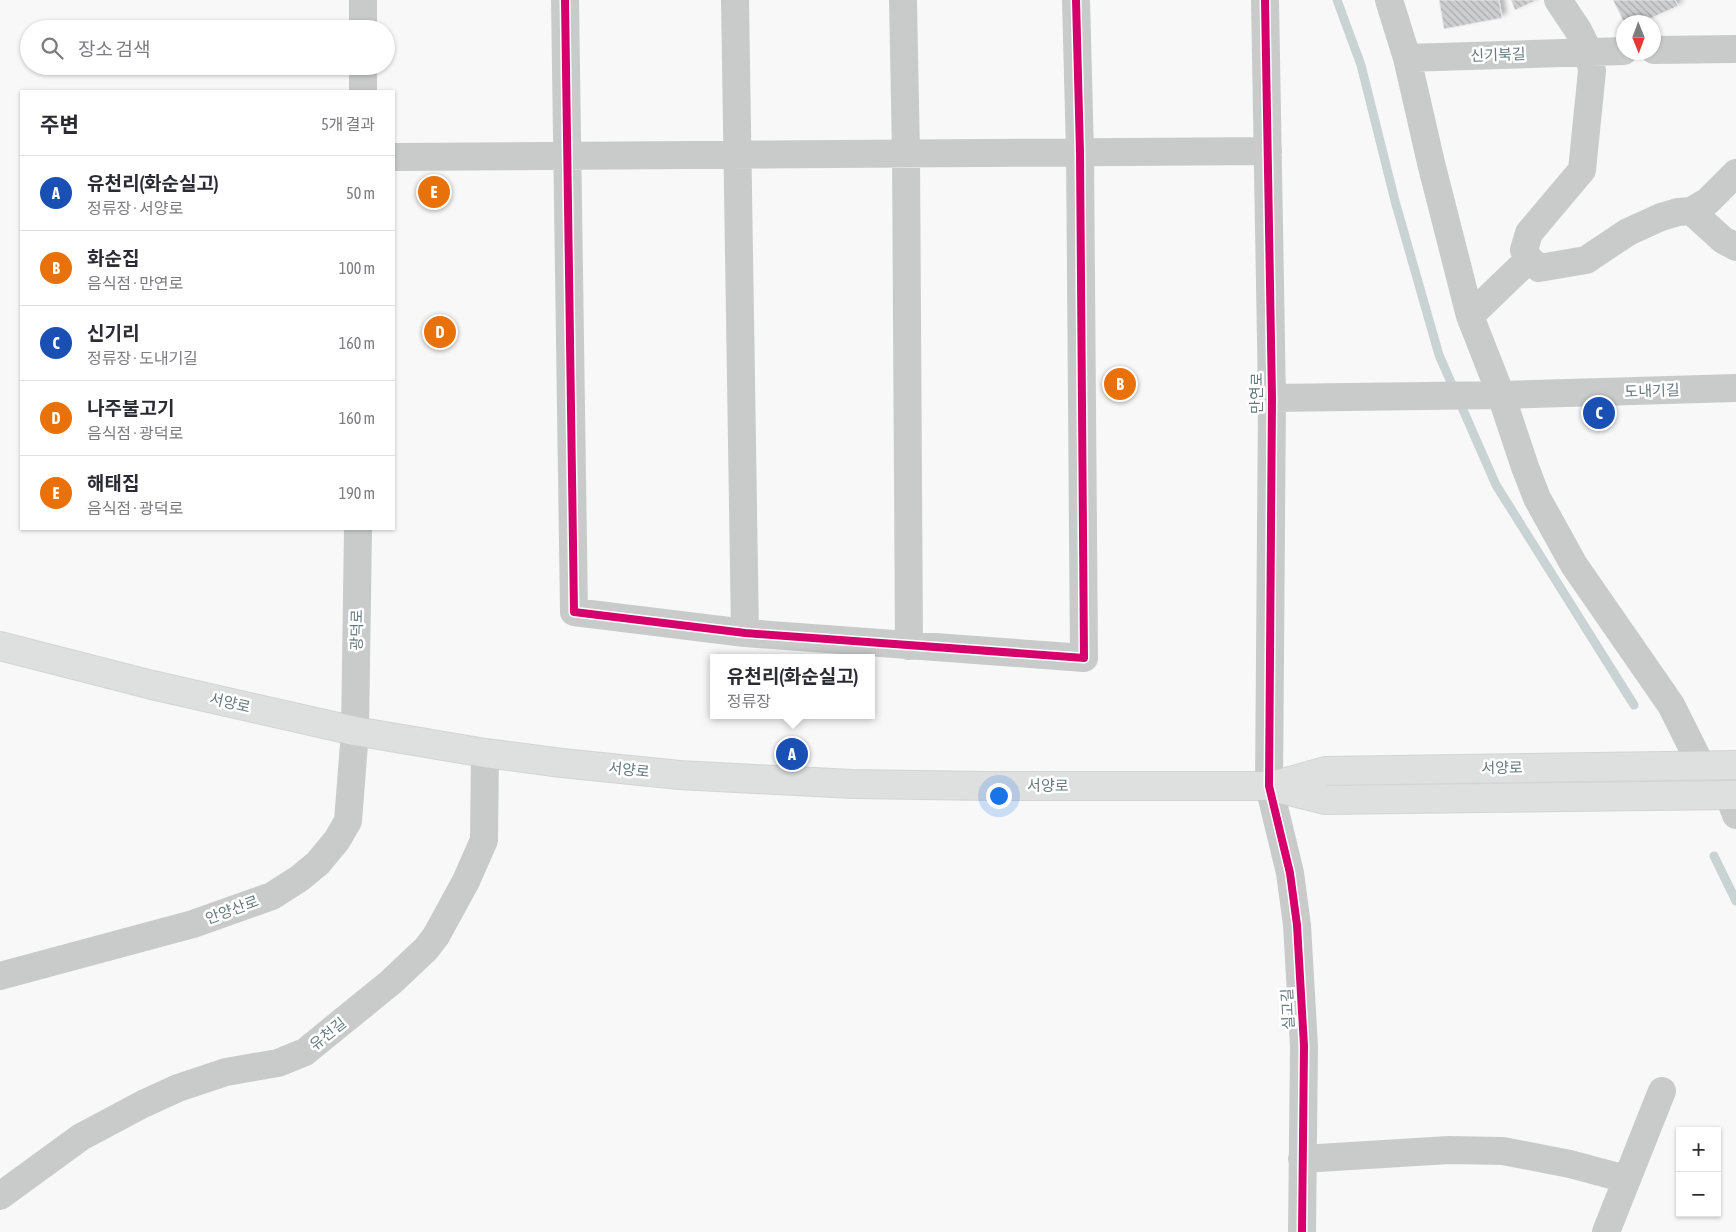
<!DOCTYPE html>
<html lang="ko">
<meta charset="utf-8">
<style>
body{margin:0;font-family:"Asap Condensed","Noto Sans KR",sans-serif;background:#f7f7f7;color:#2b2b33}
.controls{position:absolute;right:15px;bottom:15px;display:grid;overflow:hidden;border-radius:0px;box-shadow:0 1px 4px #0004}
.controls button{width:45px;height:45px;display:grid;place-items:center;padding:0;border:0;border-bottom:1px solid #e1e1e2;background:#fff;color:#2b2b33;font:25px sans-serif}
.compass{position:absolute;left:1616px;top:15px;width:45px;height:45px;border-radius:50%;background:#fff;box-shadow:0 1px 4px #0004;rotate:179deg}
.you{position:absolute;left:998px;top:795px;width:18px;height:18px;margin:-12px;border:4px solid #fff;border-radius:50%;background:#1a73e8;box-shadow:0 0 0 8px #1a73e833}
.badge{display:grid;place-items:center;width:32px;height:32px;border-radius:50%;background:#2563eb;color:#fff;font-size:16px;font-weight:700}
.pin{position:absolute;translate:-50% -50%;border:2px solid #fff;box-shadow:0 1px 5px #0006}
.popup{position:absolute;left:710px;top:654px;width:165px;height:65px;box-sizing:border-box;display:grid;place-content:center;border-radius:0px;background:#fff;filter:drop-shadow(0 1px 4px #0005);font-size:16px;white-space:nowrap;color:#7c7c81}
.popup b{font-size:19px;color:#2b2b33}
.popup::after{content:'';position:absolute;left:50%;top:100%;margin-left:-10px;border:10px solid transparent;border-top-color:#fff}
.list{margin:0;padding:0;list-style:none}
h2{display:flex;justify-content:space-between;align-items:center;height:65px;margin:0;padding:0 20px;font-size:21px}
h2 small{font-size:16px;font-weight:400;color:#7c7c81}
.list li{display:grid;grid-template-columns:32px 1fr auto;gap:15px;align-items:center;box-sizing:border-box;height:75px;padding:0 20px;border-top:1px solid #e1e1e2}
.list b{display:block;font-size:19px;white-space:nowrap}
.list p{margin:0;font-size:16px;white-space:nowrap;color:#7c7c81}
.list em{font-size:16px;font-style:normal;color:#7c7c81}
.icon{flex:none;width:28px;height:28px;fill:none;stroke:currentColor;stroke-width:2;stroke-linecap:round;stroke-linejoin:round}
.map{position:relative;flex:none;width:1736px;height:1232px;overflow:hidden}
.search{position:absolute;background:#fff;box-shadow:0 1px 4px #0004;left:20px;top:20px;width:375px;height:55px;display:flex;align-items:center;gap:12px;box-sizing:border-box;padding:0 18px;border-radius:28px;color:#7c7c81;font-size:19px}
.panel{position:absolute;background:#fff;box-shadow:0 1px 4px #0004;left:20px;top:90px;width:375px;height:440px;border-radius:0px}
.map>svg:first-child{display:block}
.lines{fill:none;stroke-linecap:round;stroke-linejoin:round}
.stream{stroke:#c9d3d4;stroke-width:9}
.building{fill:url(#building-back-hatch);stroke:#e8e8e8;filter:url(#shadow)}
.major-casing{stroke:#d3d4d5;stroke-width:30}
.minor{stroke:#c9cbcb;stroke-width:28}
.major{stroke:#dedfdf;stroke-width:28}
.cycleway-casing{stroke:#fff;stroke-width:11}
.cycleway{stroke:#d6006c;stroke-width:8}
.labels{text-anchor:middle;stroke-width:5;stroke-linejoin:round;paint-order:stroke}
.street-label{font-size:15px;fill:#667a7f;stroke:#fff}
</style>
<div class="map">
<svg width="1736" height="1232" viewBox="0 0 1736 1232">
<defs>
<pattern id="building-back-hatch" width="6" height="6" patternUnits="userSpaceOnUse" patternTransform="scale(1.25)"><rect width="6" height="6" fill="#cdcecf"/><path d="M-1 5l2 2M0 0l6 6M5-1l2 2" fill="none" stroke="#aaacad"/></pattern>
<filter id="shadow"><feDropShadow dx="4.5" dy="-4.5" stdDeviation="2.5" flood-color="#0004"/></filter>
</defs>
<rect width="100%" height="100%" fill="#f8f8f8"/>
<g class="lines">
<path class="stream" d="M1337,0L1361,65L1395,201L1439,355L1496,485L1634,705
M1714,856L1736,901"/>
</g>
<path class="building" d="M1439,0H1499L1502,18L1444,29Z
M1511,0H1537L1515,10Z
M1613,0H1675L1678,6L1642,22H1624Z"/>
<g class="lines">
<g class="major-casing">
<path id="major" d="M0,646L152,685L355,731L485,753L562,763L679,775L852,784L990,786H1269L1325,800L1736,795
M1272,786L1326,771L1736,765"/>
</g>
<path class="minor" d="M363,0V29
M565,0L574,612L745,633L1084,658L1080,152L1076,0
M735,0L745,633
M903,0L906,153L909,646
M1265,0L1272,398L1269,786L1290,873L1297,925L1304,1046L1302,1232
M1389,0L1407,58L1431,163L1470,316L1501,395L1525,467L1537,498L1574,565L1671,705L1701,765
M1654,50L1736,49
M1407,58L1624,51
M363,66V91
M394,157L1268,151
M1691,211L1723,240L1736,247
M1529,259L1539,268L1586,260L1628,232L1661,217L1678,212L1691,211L1708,201L1736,173
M1470,316L1529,259L1524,250L1529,233L1582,170L1592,71L1589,52L1578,30L1558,0
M1272,398L1501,395L1736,388
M1729,796L1736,815
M0,976L193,924L272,896L300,878L318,863L337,840L348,821L355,731L358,529
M1302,1159L1449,1150L1503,1151L1570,1164L1626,1179
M0,1196L81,1137L143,1104L178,1088L226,1072L278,1063L305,1052L391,982L426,949L436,936L466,881L484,840L485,753
M1606,1232L1662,1091"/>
<use href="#major" class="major"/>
<g class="cycleway-casing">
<path id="cycleway" d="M565,0L574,612L745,633L1084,658L1080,152L1076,0
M1265,0L1272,398L1269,786L1290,873L1297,925L1304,1046L1302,1232"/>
</g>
<use href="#cycleway" class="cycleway"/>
</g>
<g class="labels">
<g class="street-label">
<text transform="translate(1498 55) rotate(-2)" y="5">신기북길</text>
<text transform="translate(1652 391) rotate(-2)" y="5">도내기길</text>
<text transform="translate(1257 393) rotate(-90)" y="5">만연로</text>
<text transform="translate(357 630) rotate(-89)" y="5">광덕로</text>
<text transform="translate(230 703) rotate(13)" y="5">서양로</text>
<text transform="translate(1502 768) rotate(-1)" y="5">서양로</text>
<text transform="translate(629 770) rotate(6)" y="5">서양로</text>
<text x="1048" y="791">서양로</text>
<text transform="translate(232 910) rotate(-20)" y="5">안양산로</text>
<text transform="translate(1288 1009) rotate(-93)" y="5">실고길</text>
<text transform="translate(328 1034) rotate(-39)" y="5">유천길</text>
</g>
</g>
</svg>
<div class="controls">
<button>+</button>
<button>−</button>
</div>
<svg class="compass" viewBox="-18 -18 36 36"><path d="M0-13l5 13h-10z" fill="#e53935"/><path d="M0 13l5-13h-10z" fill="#7c7c81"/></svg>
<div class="you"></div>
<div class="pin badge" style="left:792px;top:754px;background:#1a4fb4">A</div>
<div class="popup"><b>유천리(화순실고)</b>정류장</div>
<div class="pin badge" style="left:1120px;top:384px;background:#e8710a">B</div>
<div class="pin badge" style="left:1599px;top:413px;background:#1a4fb4">C</div>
<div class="pin badge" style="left:440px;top:332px;background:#e8710a">D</div>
<div class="pin badge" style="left:434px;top:192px;background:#e8710a">E</div>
<div class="search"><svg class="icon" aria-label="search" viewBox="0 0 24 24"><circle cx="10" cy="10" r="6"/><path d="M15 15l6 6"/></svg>장소 검색</div>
<section class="panel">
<h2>주변<small>5개 결과</small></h2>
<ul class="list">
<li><span class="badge" style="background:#1a4fb4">A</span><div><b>유천리(화순실고)</b><p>정류장 · 서양로</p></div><em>50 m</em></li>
<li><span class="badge" style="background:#e8710a">B</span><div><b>화순집</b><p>음식점 · 만연로</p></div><em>100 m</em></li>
<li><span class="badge" style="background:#1a4fb4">C</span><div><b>신기리</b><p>정류장 · 도내기길</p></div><em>160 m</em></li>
<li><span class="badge" style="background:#e8710a">D</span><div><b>나주불고기</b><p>음식점 · 광덕로</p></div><em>160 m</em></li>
<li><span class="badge" style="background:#e8710a">E</span><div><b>해태집</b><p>음식점 · 광덕로</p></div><em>190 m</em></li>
</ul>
</section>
</div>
